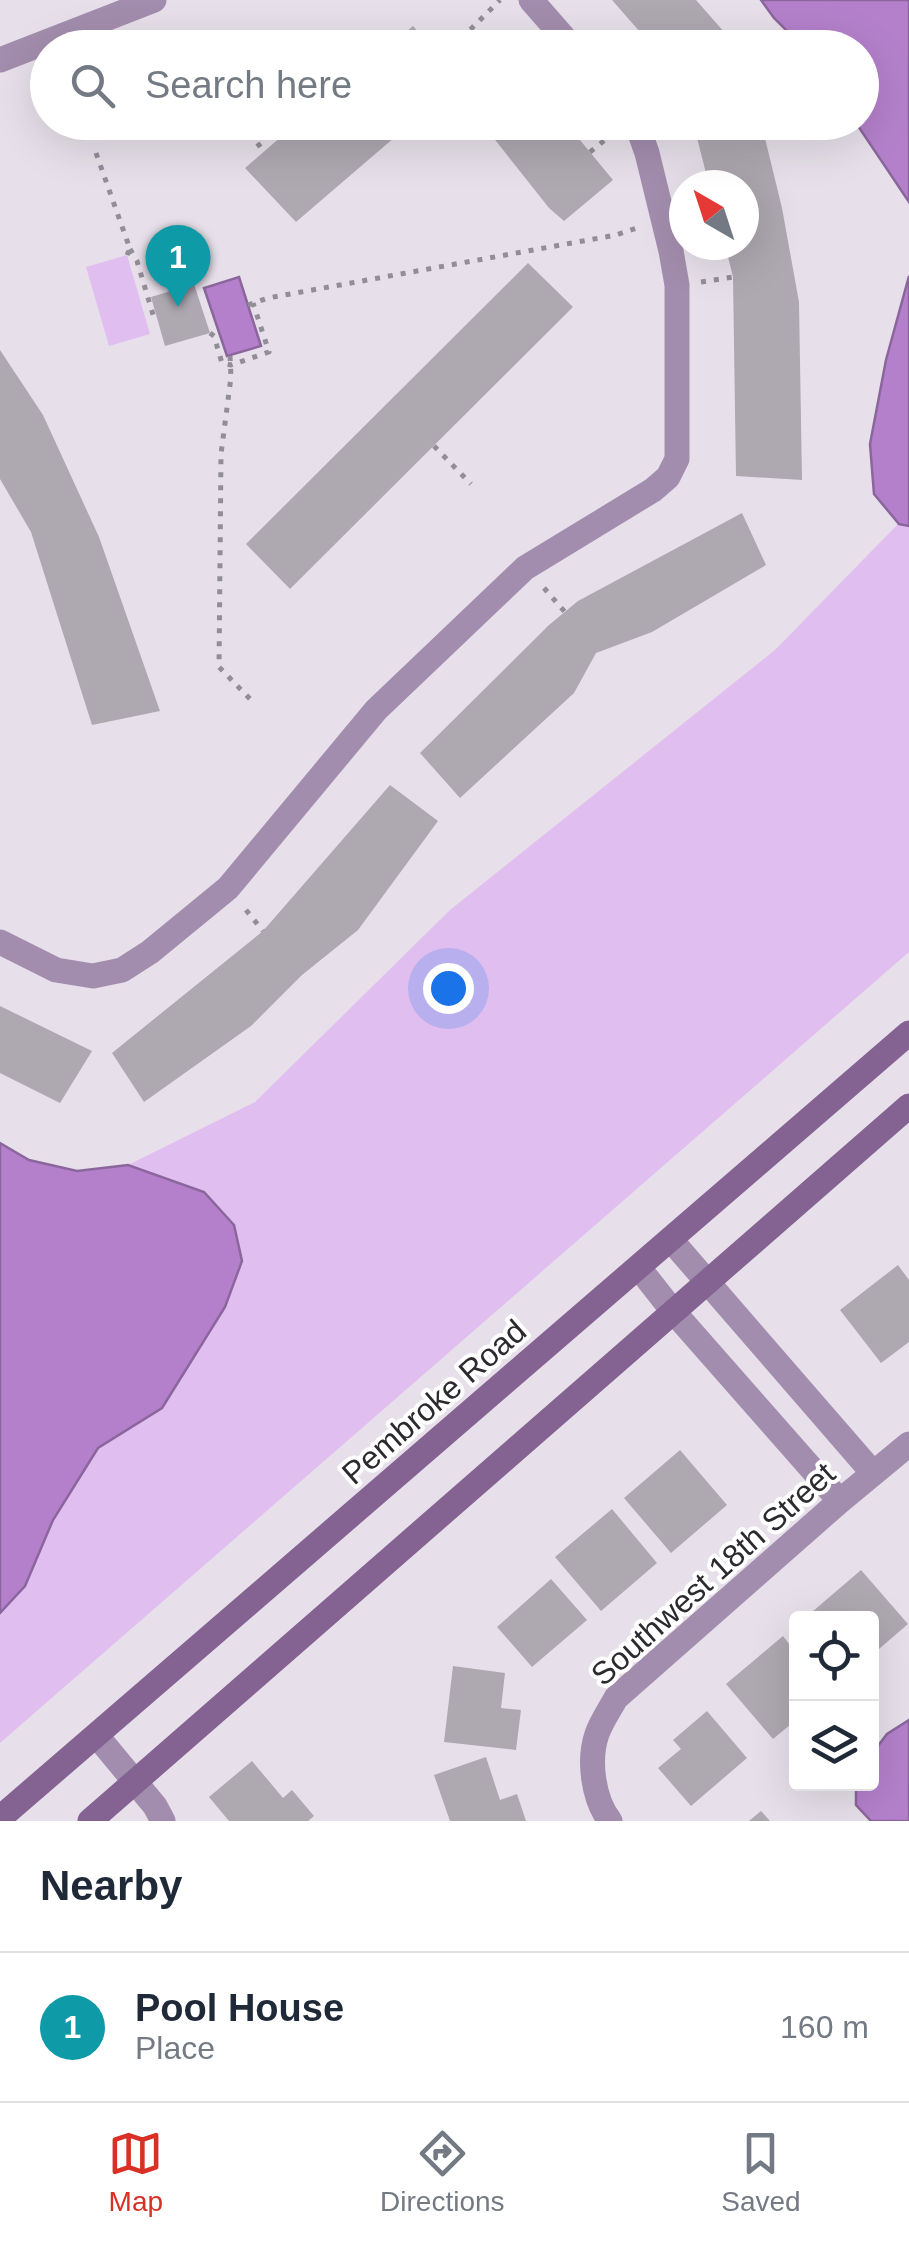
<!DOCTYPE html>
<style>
body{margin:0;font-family:Helvetica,sans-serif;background:#f6f6f7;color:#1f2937}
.controls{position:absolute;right:30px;bottom:30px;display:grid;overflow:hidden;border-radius:10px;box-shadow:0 10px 40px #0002}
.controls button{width:90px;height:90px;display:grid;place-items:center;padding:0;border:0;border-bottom:2px solid #e0e1e3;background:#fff;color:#1f2937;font:50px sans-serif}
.compass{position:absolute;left:669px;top:170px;width:90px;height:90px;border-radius:50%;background:#fff;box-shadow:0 10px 40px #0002;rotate:321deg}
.you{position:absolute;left:448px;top:988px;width:35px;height:35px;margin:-25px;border:8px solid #fff;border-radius:50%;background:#1a73e8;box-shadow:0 0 0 15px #1a73e833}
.badge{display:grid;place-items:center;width:65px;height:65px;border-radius:50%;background:#d93025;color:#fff;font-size:32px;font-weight:700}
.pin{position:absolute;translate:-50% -82px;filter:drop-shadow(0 2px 5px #0008)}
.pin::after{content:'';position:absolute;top:52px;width:35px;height:30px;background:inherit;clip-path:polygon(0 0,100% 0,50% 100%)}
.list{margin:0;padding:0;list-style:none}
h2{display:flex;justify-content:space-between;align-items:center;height:130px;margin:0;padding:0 40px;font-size:42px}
h2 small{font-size:32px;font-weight:400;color:#747a83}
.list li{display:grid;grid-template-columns:65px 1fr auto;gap:30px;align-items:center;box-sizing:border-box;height:150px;padding:0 40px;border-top:2px solid #e0e1e3}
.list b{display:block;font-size:38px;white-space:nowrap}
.list p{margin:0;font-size:32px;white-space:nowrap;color:#747a83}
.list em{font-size:32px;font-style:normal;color:#747a83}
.icon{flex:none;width:55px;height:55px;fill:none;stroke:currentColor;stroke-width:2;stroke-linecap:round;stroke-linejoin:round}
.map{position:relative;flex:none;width:909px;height:1821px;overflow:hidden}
.search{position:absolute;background:#fff;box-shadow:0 10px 40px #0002;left:30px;right:30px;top:30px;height:110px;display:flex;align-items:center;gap:25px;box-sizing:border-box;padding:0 35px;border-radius:55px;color:#747a83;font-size:38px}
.sheet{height:280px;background:#fff}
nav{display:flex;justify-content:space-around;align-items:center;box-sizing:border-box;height:140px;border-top:2px solid #e0e1e3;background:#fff;font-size:28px;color:#747a83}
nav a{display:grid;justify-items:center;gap:5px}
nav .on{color:#d93025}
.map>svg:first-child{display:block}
.green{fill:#e0bef0}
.water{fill:#b480cb;stroke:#8b669c;stroke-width:2.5}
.building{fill:#aea8b1}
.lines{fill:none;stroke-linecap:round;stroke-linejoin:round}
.path{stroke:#928e95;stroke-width:5;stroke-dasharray:5 8;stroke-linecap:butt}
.minor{stroke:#a38dae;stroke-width:25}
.secondary{stroke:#846392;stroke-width:25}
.labels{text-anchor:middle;stroke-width:8;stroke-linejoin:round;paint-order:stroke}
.street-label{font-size:32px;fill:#2c2a2e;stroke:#fff}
</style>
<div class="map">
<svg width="909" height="1821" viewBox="0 0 909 1821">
<rect width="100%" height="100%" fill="#e7e0ea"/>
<path class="green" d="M127,255L150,334L109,346L86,267Z
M909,276V952L0,1743V1143L28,1160L77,1171L128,1165L255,1102L450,910L775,650L898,524L874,494L870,444L886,360Z"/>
<path class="water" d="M761,0H909V202L856,123L862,122V48L803,47L774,18Z
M909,276V526L899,524L874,494L870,444L886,360Z
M239,277L261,346L227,356L204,288Z
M0,1143L29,1160L77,1171L128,1165L204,1192L234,1225L242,1261L225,1307L162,1408L98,1448L53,1520L25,1586L0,1613Z
M909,1720V1821H871L856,1805V1784H872V1754L887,1734Z"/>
<path class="building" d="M612,0H696L725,33L710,48H654Z
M413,26L432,48H387Z
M490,32L503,48H472Z
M298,122H406L395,137L296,222L245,168Z
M481,122H565L613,180L564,221L549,208Z
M693,122H761L782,208L799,302L802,480L736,476L733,277L725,245H744V185H709Z
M528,263L573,307L290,589L246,544Z
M194,284L210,333L165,346L151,297Z
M0,350L43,415L99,537L160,711L92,725L31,532L0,479Z
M742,513L766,565L652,632L596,653L574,693L460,798L420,753L549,625L578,601Z
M390,785L438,821L358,930L302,975L251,1026L144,1102L112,1053L263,931Z
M0,1006L92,1051L60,1103L0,1073Z
M898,1265L909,1280V1342L881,1363L840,1310Z
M680,1450L727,1505L671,1553L624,1498Z
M612,1509L657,1563L601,1611L555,1557Z
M861,1570L908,1624L872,1655V1618H805Z
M551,1579L587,1620L532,1667L497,1627Z
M783,1636L796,1653V1720L773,1739L726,1684Z
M453,1666L505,1673L501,1708L521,1710L516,1750L444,1742Z
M707,1711L747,1758L691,1806L658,1768L681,1749L673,1740Z
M486,1757L500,1800L517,1794L526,1821H450L434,1775Z
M252,1761L283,1798L292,1790L314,1816L308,1821H229L209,1797Z
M761,1811L770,1821H749Z"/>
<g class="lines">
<path class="path" d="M452,48L500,0
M242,122L264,152
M590,152L611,135
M96,153L130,249L127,255
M130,249L137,261L154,318L156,317
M701,282L733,277
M248,305L268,298L616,235L637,228
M210,333L214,336L222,363L231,365L269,352L253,303
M230,356L231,377L221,454L219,667L253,702
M434,446L471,484
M544,588L565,612
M246,910L263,931"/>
<path class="minor" d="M531,0L573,48
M0,60L154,0
M0,942L56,970L93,976L122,970L150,952L228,888L376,710L525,568L653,490L668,477L677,459V285L671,251L647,153L636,122
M671,1240L873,1473
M639,1268L672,1310L840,1501
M97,1736L155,1806L163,1821
M610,1821C593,1799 588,1760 597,1734C601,1722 610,1709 616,1698L840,1501L909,1444"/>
<path class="secondary" d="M0,1818L909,1033
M90,1821L909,1106"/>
</g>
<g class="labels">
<g class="street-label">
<text transform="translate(434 1402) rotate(-41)" y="11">Pembroke Road</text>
<text transform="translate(713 1574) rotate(-42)" y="11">Southwest 18th Street</text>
</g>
</g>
</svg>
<div class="controls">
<button><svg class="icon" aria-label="locate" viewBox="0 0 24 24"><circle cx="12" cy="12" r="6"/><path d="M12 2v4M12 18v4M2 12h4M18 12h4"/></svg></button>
<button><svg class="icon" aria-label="layers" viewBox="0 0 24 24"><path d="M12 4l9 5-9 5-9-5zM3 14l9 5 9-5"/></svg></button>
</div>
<svg class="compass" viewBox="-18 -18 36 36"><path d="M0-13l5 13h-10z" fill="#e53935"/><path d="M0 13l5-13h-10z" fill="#747a83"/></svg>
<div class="you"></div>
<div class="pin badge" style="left:178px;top:307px;background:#0f9aa8">1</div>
<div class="search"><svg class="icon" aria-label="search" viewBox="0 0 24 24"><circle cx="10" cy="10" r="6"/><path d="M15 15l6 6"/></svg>Search here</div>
</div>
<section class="sheet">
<h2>Nearby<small></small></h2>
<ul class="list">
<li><span class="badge" style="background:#0f9aa8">1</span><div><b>Pool House</b><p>Place</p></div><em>160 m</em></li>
</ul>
</section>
<nav>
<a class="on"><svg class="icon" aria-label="map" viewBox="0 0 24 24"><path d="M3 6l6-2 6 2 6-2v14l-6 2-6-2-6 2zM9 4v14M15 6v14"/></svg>Map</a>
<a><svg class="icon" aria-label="directions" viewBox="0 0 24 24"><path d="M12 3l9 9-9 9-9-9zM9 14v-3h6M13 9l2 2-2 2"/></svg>Directions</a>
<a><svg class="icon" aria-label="saved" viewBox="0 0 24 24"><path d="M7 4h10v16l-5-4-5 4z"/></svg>Saved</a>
</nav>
